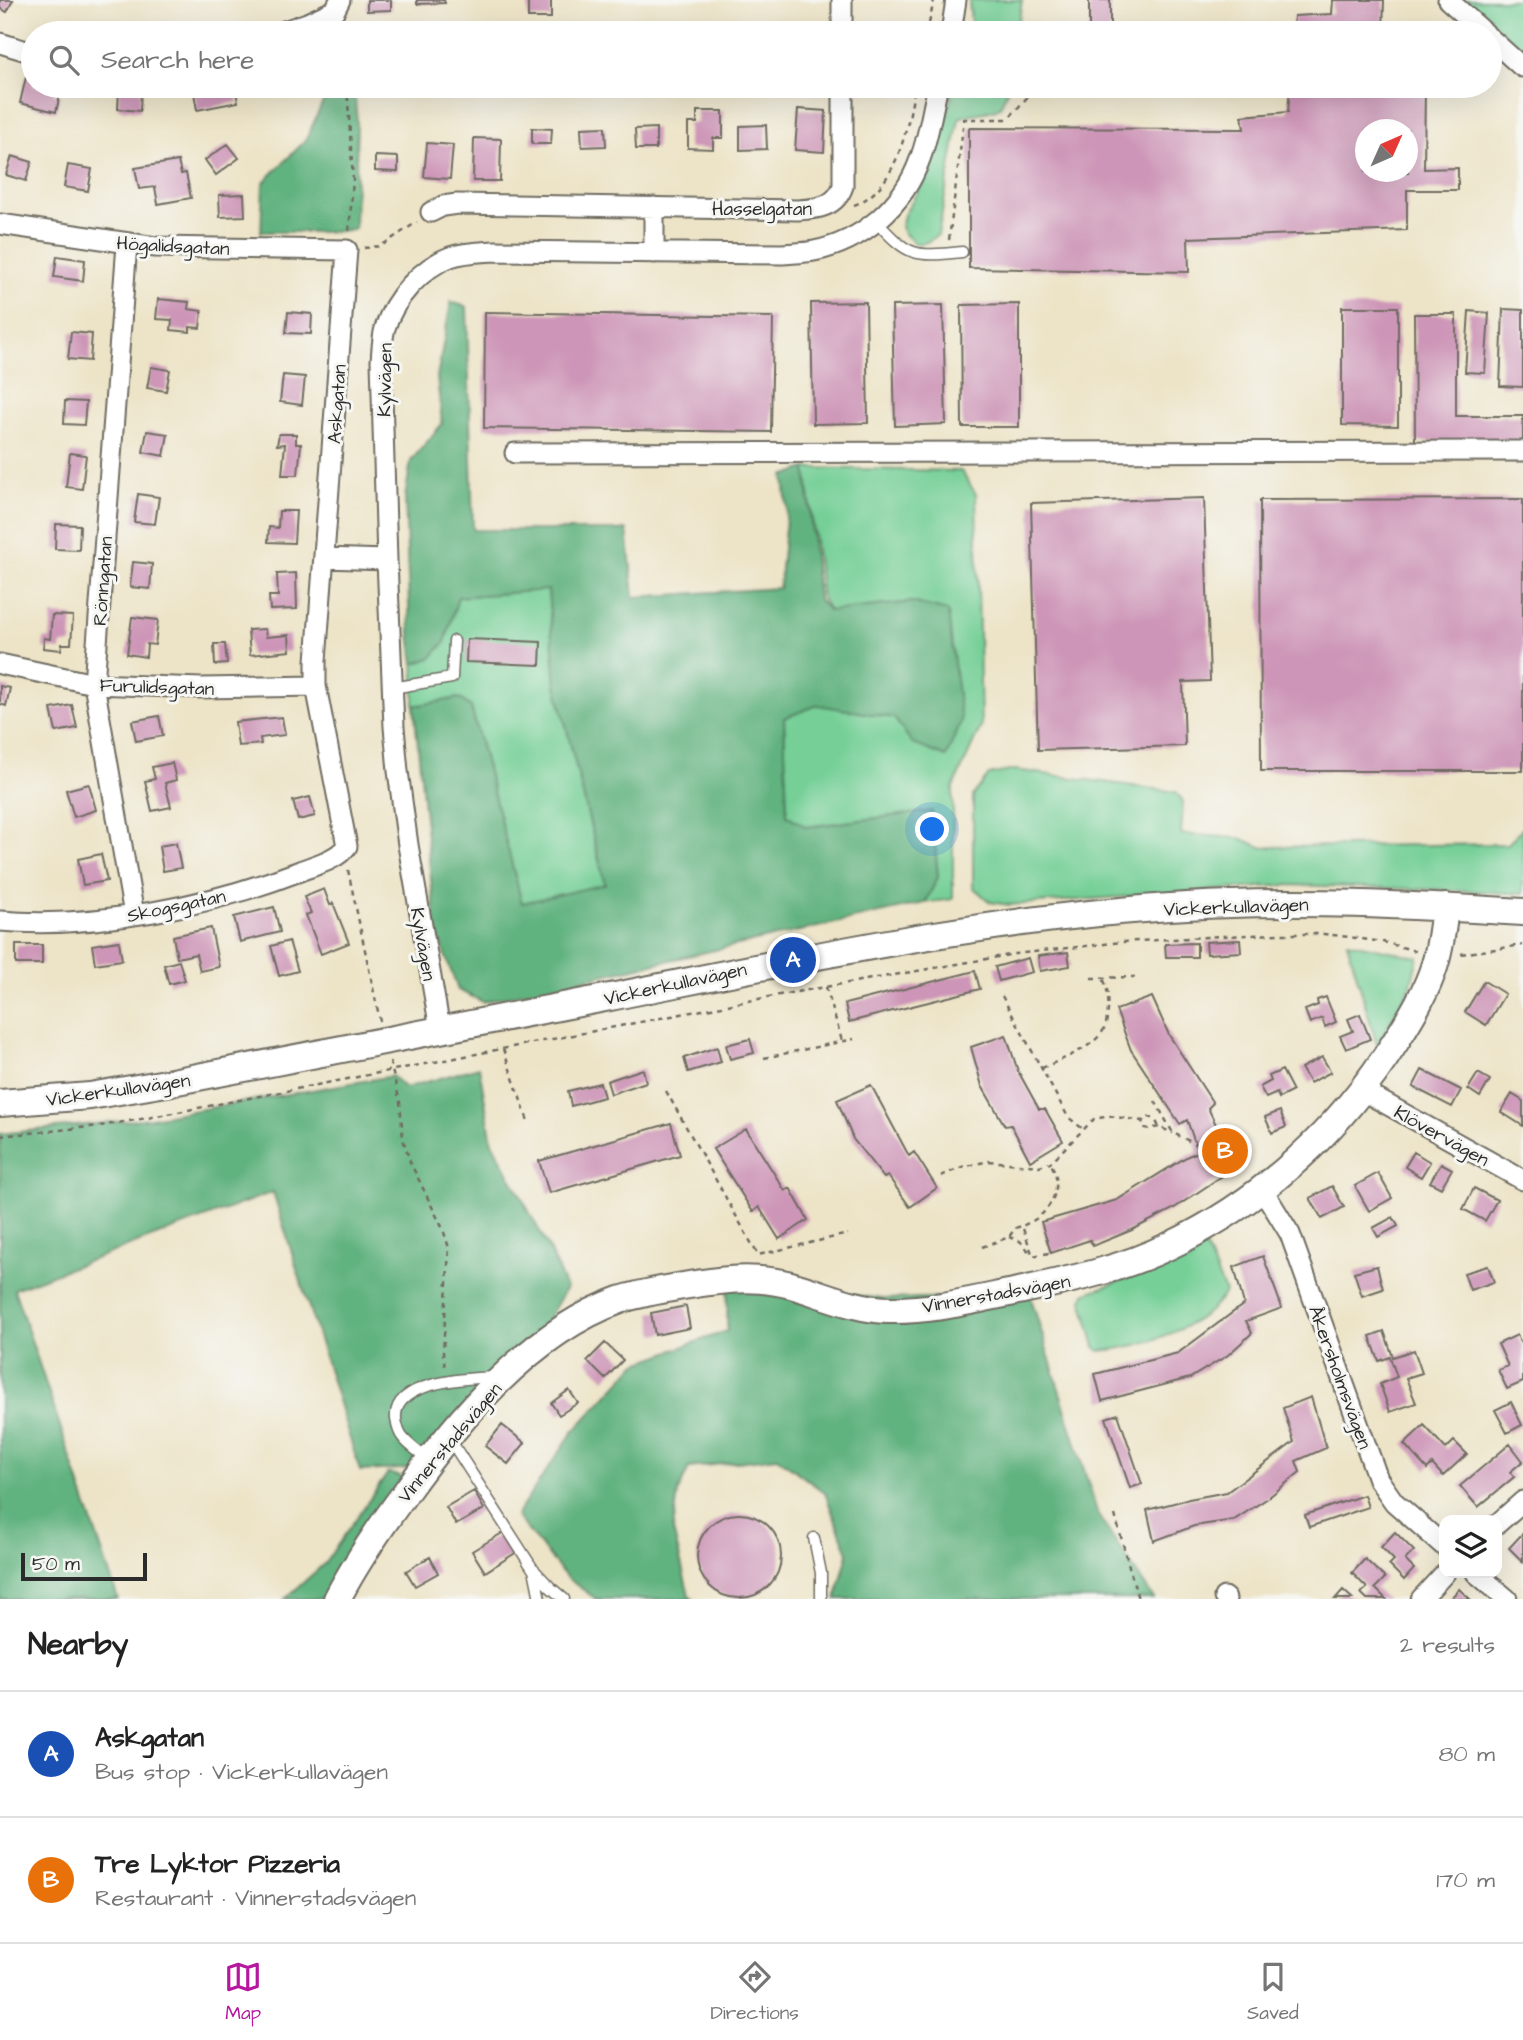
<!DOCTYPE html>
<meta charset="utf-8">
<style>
body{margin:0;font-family:"Architects Daughter",sans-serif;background:#f2f2f2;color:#222}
.controls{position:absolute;right:21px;bottom:21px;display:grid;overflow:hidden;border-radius:14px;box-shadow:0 7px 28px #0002}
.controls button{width:63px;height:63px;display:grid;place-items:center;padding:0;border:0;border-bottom:2px solid #e0e0e0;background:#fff;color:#222;font:35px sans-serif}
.compass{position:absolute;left:1355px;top:119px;width:63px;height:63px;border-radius:50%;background:#fff;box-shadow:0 7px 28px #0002;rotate:45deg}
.scale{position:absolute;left:21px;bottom:18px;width:126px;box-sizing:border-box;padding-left:7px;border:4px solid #2b2b2b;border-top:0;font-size:19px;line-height:24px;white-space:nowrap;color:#2b2b2b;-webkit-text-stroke:5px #f6f6f2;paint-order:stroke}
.you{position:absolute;left:933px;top:830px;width:24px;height:24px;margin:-18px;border:5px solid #fff;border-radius:50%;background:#1a73e8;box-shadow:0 0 0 10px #1a73e833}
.badge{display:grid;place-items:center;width:46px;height:46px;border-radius:50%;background:#b5179e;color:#fff;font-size:23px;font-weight:700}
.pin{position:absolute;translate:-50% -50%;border:4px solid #fff;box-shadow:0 2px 7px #0006}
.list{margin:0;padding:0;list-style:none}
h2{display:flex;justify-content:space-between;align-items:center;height:91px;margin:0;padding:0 28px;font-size:30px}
h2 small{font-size:23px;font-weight:400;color:#767676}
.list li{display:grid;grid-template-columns:46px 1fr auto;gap:21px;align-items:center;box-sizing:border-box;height:126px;padding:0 28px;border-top:2px solid #e0e0e0}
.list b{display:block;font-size:26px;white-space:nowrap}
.list p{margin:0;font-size:23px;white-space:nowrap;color:#767676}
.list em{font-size:23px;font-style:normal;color:#767676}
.icon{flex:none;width:38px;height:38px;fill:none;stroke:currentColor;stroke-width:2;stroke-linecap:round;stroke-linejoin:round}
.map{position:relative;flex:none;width:1523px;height:1599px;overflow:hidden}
.search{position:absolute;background:#fff;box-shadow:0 7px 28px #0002;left:21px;right:21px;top:21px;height:77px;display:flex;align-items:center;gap:18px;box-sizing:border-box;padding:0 24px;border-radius:38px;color:#767676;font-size:26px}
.sheet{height:343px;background:#fff}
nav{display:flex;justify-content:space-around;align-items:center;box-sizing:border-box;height:98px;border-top:2px solid #e0e0e0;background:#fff;font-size:19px;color:#767676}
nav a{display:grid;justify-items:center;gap:4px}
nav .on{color:#b5179e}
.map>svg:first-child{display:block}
.green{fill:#75cf96;stroke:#507d60;stroke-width:2}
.forest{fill:#60b27f;stroke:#466e55;stroke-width:2}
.building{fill:#cd95b7;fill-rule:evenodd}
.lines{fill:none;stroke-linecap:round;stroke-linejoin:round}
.lane-casing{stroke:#6f6c62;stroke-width:13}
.street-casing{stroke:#6f6c62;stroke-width:23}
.secondary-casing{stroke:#6f6c62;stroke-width:30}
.path{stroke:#6f6c62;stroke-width:2.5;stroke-dasharray:5 5;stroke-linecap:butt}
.lane{stroke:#fff;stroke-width:10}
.street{stroke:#fff;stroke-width:19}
.secondary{stroke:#fff;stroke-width:26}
.labels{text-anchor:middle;stroke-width:6;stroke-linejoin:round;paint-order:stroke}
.street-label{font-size:19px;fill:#2b2b2b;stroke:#f6f6f2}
</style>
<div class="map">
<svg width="1523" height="1599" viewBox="0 0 1523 1599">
<rect width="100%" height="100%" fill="#f6f6f2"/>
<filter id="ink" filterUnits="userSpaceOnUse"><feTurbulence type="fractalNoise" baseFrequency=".0143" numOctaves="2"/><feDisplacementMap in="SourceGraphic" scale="14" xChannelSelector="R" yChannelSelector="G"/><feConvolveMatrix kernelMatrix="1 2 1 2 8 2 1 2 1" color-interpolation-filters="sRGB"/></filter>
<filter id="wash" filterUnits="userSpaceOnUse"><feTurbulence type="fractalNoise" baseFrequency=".00686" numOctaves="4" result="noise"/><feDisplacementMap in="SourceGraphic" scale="28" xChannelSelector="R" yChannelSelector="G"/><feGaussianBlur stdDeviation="1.57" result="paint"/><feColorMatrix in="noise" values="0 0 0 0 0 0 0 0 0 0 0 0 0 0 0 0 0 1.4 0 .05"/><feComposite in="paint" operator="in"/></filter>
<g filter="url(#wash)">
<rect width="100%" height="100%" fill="#ede4c8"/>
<path class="green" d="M969,0H1022L1017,33H969L971,22Z
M1461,0H1523V51L1466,4Z
M955,86H1009L1000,107C984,115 974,111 959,118L938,235L927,242L916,244L905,234L901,227L904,215L928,174Z
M806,468L961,471L976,494L981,726L953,788V899L925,903L938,877L931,811L806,827L787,815L784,717L818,704L894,718L913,744L912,602L830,612L822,598Z
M548,589L556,685L605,885L522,904L471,707L459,698L414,706V664L431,658L445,642L458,597Z
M1015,770L1176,792L1183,801L1181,834L1240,838L1261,847L1508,844L1523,828V894L1455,890L1287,885L1009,905L990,902L973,887V795L989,775Z
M1347,942L1418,957L1410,988L1377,1045Z
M1197,1246H1205L1225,1292C1206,1328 1138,1348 1100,1351L1095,1347L1082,1299L1086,1293L1164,1265Z"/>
<path class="forest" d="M330,86H354L357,121L355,229L331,232H261L263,183L306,140Z
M451,302L467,307L473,530H627L634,597L779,588L787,508L784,476L806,468L818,599L829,611L912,602L948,611L961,721L946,757L913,744L894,718L818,705L784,718L787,815L806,827L932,811L938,877L925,903L483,1002L458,990L436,930L414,706L459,698L471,707L522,903L605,884L556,685L548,590L458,597L445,642L431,658L414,664L410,633L405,498L411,461L442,424L437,377Z
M479,1067L492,1142L548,1247L566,1288L527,1356L422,1468L360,1471L273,1192L14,1289L118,1599H0V1134L151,1118L392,1076L405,1088Z
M728,1277L882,1299L963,1297L1027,1285L1098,1515L1154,1599H836L848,1553L825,1493L777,1457L689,1468L678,1492L673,1530L689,1596L693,1599H596L567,1578L516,1516L572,1433L637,1363L727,1331Z
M388,1473L414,1480L337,1599H285L325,1563Z"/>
<g id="blocks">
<path class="building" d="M0,0H13L7,12L0,8Z
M367,0H391V10L367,11Z
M417,0H444L445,3L417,4Z
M528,0H551V18H528Z
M1089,0H1110V33H1089Z
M1333,0H1384L1383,33H1293L1294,16L1332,14Z
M860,24L870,25L869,33H859Z
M26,77L33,79V86H56L54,94L60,95L56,112L20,103Z
M200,86H235L238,102L197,110L193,87Z
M1290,86H1425L1424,169L1458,168V190H1407V230L1188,238L1189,272L969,268V128L1244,129L1242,116L1288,112ZM1366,130H1408V172H1366Z
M119,89L141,91L140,111L118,109Z
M798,109L826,111L824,152L795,150Z
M697,111H723V138H713V149L688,148V123H697Z
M766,125L767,149L740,150V126Z
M605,127L606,146L582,147L581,128Z
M532,128L552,129L551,144H532Z
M656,128V149H636L635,129Z
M474,138L501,139L500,181H473Z
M427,143L453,145L450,179L424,177Z
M228,144L239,158L216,175L205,160Z
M12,156L32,162L26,181L6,175Z
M375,156L398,157V172L375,171Z
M178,161L181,174L186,173L191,198L158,204L155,187L139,189L135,168Z
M68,165L92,169L88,191L64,187Z
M244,194L245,216L220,217L219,195Z
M57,256L85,260L83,281L54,277Z
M158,299L189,302L188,309L202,311L200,328L190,327V332L171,330L172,320L156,319Z
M866,302L868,423L813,424L811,303Z
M1019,304V427H962L961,305Z
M943,305L946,424L895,426L892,306Z
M1342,307H1398V426L1342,425Z
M1503,309L1523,310V387L1500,386Z
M1469,311L1489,313L1485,373L1465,372Z
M288,312L312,314L311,334L286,333Z
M485,312L773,317L771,432L484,428Z
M1414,314H1456V416H1523V442H1415Z
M71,332L92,334L90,361L68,359Z
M151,367L170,370L166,391L147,388Z
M283,375L305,377L302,405L280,402Z
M65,401L86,402L84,425L64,424Z
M147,431L168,434L164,456L143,452Z
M279,434H296V444H301L298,475H282L285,444L277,445Z
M70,453L86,455L82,489L66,487Z
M138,494L159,497L155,524L134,522Z
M1204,498L1210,681L1183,682L1185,746L1038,750L1031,503Z
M1523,499V771H1261L1260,500Z
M279,511H296L294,543L268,542L269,527L278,528Z
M56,524L80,525L79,550L55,549Z
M133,562L152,564L150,589L130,587Z
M296,573L297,609L270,610L269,596H278L277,574Z
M52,615L73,616L71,644H62L61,650L43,648L44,638L50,639Z
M132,617L158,620L155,645L147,644L146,657L127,654Z
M265,629L266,637L289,635L290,651L250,655L248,630Z
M467,639L541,642L540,665L466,662Z
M214,644H225L227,664L215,665Z
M0,686L10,688L6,706L0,704Z
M72,705L77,728L56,732L51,709Z
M159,716L163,736L136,741L132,721Z
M282,717L285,735L260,738L261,744L238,746L235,722Z
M172,763L176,780L165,783L171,807L152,811L145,781L155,779L152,767Z
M89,784L96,810L74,817L66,790Z
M310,797L315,816L298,820L293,801Z
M176,843L181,868L163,871L159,846Z
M101,854L107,881L83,885L78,859Z
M324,889L330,905L333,903L349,943L321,954L306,915L311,913L304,897Z
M274,907L280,932L240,942L234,917Z
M211,928L219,967L200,971L196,954L177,958L173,936Z
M1240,940L1241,952L1207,954L1206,942Z
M119,941L122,960L95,964L92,945Z
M289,941L298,971L279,976L271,946Z
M1197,943V957H1166L1165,944Z
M16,945H42V964H16Z
M1068,952L1070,966L1040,971L1038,956Z
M1028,958L1032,972L999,981L995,967Z
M179,961L185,980L169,984L164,965Z
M975,971L980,989L849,1022L845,1004Z
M1484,981L1505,994L1486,1025L1465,1012Z
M1152,997L1169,1035L1213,1103L1208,1108L1220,1133L1230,1141L1236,1159L1231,1170L1173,1209L1132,1230L1093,1246L1090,1240L1051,1253L1041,1222L1117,1200L1188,1156L1198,1152L1187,1120L1180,1124L1131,1050L1116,1010Z
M1326,997L1336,1022L1325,1027L1322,1018L1310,1023L1305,1010L1318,1005L1317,1000Z
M1360,1014L1370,1039L1346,1049L1340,1036L1353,1031L1348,1019Z
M1006,1035L1018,1071L1039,1109H1045L1063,1141L1030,1161L1011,1125L1005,1126L982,1086L971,1047Z
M750,1039L754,1053L730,1059L726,1045Z
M717,1047L721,1062L688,1072L684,1058Z
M1322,1057L1331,1072L1310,1083L1301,1068Z
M643,1069L646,1082L611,1094L607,1081Z
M1282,1070L1293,1091L1279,1098L1277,1093L1266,1098L1260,1087L1271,1081L1269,1076Z
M1422,1070L1461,1090L1452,1107L1413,1087Z
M1478,1073L1490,1080L1480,1097L1468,1089Z
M600,1083L604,1097L571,1106L568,1091Z
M871,1085L909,1156L914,1152L937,1188L910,1207L888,1176L884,1178L853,1139L837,1100Z
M1512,1094L1523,1101V1126L1501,1112Z
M1280,1111L1286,1127L1272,1133L1265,1117Z
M671,1123L680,1155L549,1193L539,1161Z
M746,1129L785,1191L790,1188L808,1220L779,1239L759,1207L753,1212L713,1149Z
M1414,1152L1430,1162L1421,1177L1405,1167Z
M1441,1163L1452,1169L1441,1188L1430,1182Z
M1378,1173L1392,1198L1369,1211L1355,1186Z
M1332,1186L1344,1207L1322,1219L1310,1198Z
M1474,1188L1497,1200L1485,1221L1463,1209Z
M1393,1217L1398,1226L1378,1237L1373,1228Z
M1263,1256L1282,1308L1246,1321L1252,1333L1228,1355L1190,1378L1102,1401L1095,1374L1178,1353L1244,1304L1234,1267Z
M1377,1266L1383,1289L1362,1296L1354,1272Z
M1488,1266L1494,1282L1470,1290L1464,1273Z
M686,1306L690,1328L655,1335L651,1313Z
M1384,1331L1393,1357L1414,1350L1422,1373L1406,1378L1416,1403L1390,1412L1380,1384L1397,1377L1390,1357L1379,1361L1370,1336Z
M1517,1335L1523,1347V1382L1507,1389L1498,1370L1508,1366L1498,1344Z
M605,1343L623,1360L605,1379L587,1361Z
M569,1390L578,1403L559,1415L551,1403Z
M1311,1397L1326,1448L1296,1461L1300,1472L1268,1498L1234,1520L1194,1526L1154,1541L1147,1510L1189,1499L1227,1492L1294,1442L1283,1408Z
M1511,1402L1522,1425L1507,1433L1495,1410Z
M1118,1414L1142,1484L1130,1488L1106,1418Z
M502,1425L525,1443L508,1464L485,1446Z
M1424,1425L1446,1449L1454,1441L1467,1454L1443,1476L1432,1464L1427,1469L1404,1444Z
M1510,1444L1523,1461L1510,1472L1514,1477L1478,1507L1460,1486Z
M474,1491L484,1509L456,1525L446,1507Z
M1364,1495L1368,1507L1309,1527L1305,1515Z
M697 1556a42 42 0 1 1 84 0a42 42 0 1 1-84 0Z
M504,1532L517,1552L485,1572L472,1551Z
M1395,1532L1414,1551L1405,1560L1414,1569L1404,1580L1389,1565L1394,1560L1381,1547Z
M1522,1534L1523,1536V1562L1509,1548Z
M430,1557L438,1573L415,1586L406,1571Z
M1365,1559L1385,1578L1375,1588L1386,1599H1367L1361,1593L1367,1588L1352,1573Z
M1459,1589L1470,1599H1450Z
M1343,1590L1353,1599H1335Z"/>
</g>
</g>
<g filter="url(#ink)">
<use href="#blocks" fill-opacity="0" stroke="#6f6c62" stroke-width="2"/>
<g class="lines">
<g class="lane-casing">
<path id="lane" d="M876,221C909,257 914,257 962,252
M392,688L452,678L454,641
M449,1438L533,1569L550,1587L564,1599
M429,1460C420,1453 411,1447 404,1439C399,1434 397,1426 396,1419C392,1381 469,1378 496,1377
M814,1538L821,1573V1599
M534,1569L540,1599"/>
</g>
<g class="street-casing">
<path id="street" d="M842,0V33
M1448,0L1485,33
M278,33L307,23L335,10L340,0
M951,33L956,0
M1490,38L1522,67
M0,43L33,53
M431,212L443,206L457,204L798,210C817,209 836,207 843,186V86
M0,224L156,247L347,250L316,661V686L347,846C337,860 315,865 300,871C210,906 96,929 0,921
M127,244L94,684L134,915
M654,253V207
M515,453L1523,451
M324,558L387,560
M0,664L94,684L201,688L316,686
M440,1029L408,845L398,771L394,727L387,560L381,361C382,350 382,339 385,328C394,299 421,268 450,257C464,252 479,252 494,251L782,254C793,253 804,253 814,251C862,242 904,205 920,159C929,136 932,110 938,86
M1361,1090L1523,1180
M1263,1190L1290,1234L1378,1479L1394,1502L1444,1546
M1497,1524L1523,1501
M1476,1573L1507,1599
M1224,1597L1226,1599
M1421,1599L1445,1573"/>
</g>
<g class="secondary-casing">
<path id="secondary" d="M0,1103L90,1096L172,1082C318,1053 464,1026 610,997C801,959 992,917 1187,906C1298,899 1411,905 1523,912
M337,1599C356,1562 379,1529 403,1496C457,1420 530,1332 620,1300C640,1293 662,1290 683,1286C720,1280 754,1275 791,1285C823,1294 854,1309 888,1310C929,1311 970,1301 1009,1293C1064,1281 1118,1271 1169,1246C1262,1202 1341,1129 1396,1041C1411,1017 1427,991 1435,964C1441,945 1443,926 1445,907"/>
</g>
<path class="path" d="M927,33L934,0
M347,86L353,180L349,232
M854,205C898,189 908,125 915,86
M949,240L964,119H1008L1031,93
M364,248L381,246L417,222
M348,870L380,1021
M1461,954L1523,945
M1091,978L1135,977
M826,987L842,1041
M1002,996L1068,1117L1083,1129
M503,1049L529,1124
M764,1058L854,1039
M390,1062L400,1102L403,1139L410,1162L443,1229L449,1248L443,1353L445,1369
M1042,1068C1060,1060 1097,1047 1105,1027C1107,1022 1107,1015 1108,1010C1109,999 1108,989 1103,978
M666,1091L758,1255L848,1234
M1155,1101L1173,1133L1195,1144
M1159,1127L1150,1129L1144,1128L1142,1121L1149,1117L1155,1119L1159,1127L1173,1133
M0,1136L100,1126L147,1118L779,995L1015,954L1122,942L1223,936L1279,934H1324L1349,937L1383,942L1416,951
M941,1176L962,1167L989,1161L1039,1166L1050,1163L1094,1119L1110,1116L1142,1121
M1009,1237L1020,1241L1031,1254
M982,1247L1009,1237L1015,1228L1022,1226
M1049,1253L1033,1256L1022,1226C1028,1223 1036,1220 1041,1215C1056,1201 1062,1179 1050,1163
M1115,1515L1138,1599"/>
<use href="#lane" class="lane"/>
<use href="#street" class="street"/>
<use href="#secondary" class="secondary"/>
</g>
</g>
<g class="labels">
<g class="street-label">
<text x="762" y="215">Hasselgatan</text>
<text transform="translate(173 245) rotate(3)" y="7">Högalidsgatan</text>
<text transform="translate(384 380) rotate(-89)" y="7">Kylvägen</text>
<text transform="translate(336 404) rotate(-86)" y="7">Askgatan</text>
<text transform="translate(102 581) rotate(-86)" y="7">Rönngatan</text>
<text transform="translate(157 686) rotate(2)" y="7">Furulidsgatan</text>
<text transform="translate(176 905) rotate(-12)" y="7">Skogsgatan</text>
<text transform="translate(1236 906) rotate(-2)" y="7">Vickerkullavägen</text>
<text transform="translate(424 944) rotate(80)" y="7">Kylvägen</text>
<text transform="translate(675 983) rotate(-12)" y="7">Vickerkullavägen</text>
<text transform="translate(118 1089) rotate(-8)" y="7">Vickerkullavägen</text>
<text transform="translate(1442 1135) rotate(29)" y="7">Klövervägen</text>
<text transform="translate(996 1293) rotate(-10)" y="7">Vinnerstadsvägen</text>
<text transform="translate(1341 1377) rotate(70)" y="7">Åkersholmsvägen</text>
<text transform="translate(449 1442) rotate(-50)" y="7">Vinnerstadsvägen</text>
</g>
</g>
</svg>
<div class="controls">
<button><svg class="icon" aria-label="layers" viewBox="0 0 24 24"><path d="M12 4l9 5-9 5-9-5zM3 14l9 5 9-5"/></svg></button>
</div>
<svg class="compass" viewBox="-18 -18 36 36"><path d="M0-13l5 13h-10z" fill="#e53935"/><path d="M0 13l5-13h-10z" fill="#767676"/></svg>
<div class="scale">50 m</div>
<div class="you"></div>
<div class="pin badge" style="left:793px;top:960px;background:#1a4fb4">A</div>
<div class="pin badge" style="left:1225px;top:1151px;background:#e8710a">B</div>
<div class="search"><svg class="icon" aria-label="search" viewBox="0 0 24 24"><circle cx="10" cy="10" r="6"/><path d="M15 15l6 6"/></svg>Search here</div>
</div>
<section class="sheet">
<h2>Nearby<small>2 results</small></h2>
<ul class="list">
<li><span class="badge" style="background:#1a4fb4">A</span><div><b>Askgatan</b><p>Bus stop · Vickerkullavägen</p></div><em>80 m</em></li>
<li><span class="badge" style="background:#e8710a">B</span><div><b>Tre Lyktor Pizzeria</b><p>Restaurant · Vinnerstadsvägen</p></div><em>170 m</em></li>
</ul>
</section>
<nav>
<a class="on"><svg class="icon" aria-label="map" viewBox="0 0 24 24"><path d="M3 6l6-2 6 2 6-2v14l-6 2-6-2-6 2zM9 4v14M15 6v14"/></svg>Map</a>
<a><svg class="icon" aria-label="directions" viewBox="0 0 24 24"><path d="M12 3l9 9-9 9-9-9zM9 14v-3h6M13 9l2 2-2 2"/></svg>Directions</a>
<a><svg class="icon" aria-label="saved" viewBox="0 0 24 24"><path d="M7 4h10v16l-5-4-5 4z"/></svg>Saved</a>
</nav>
